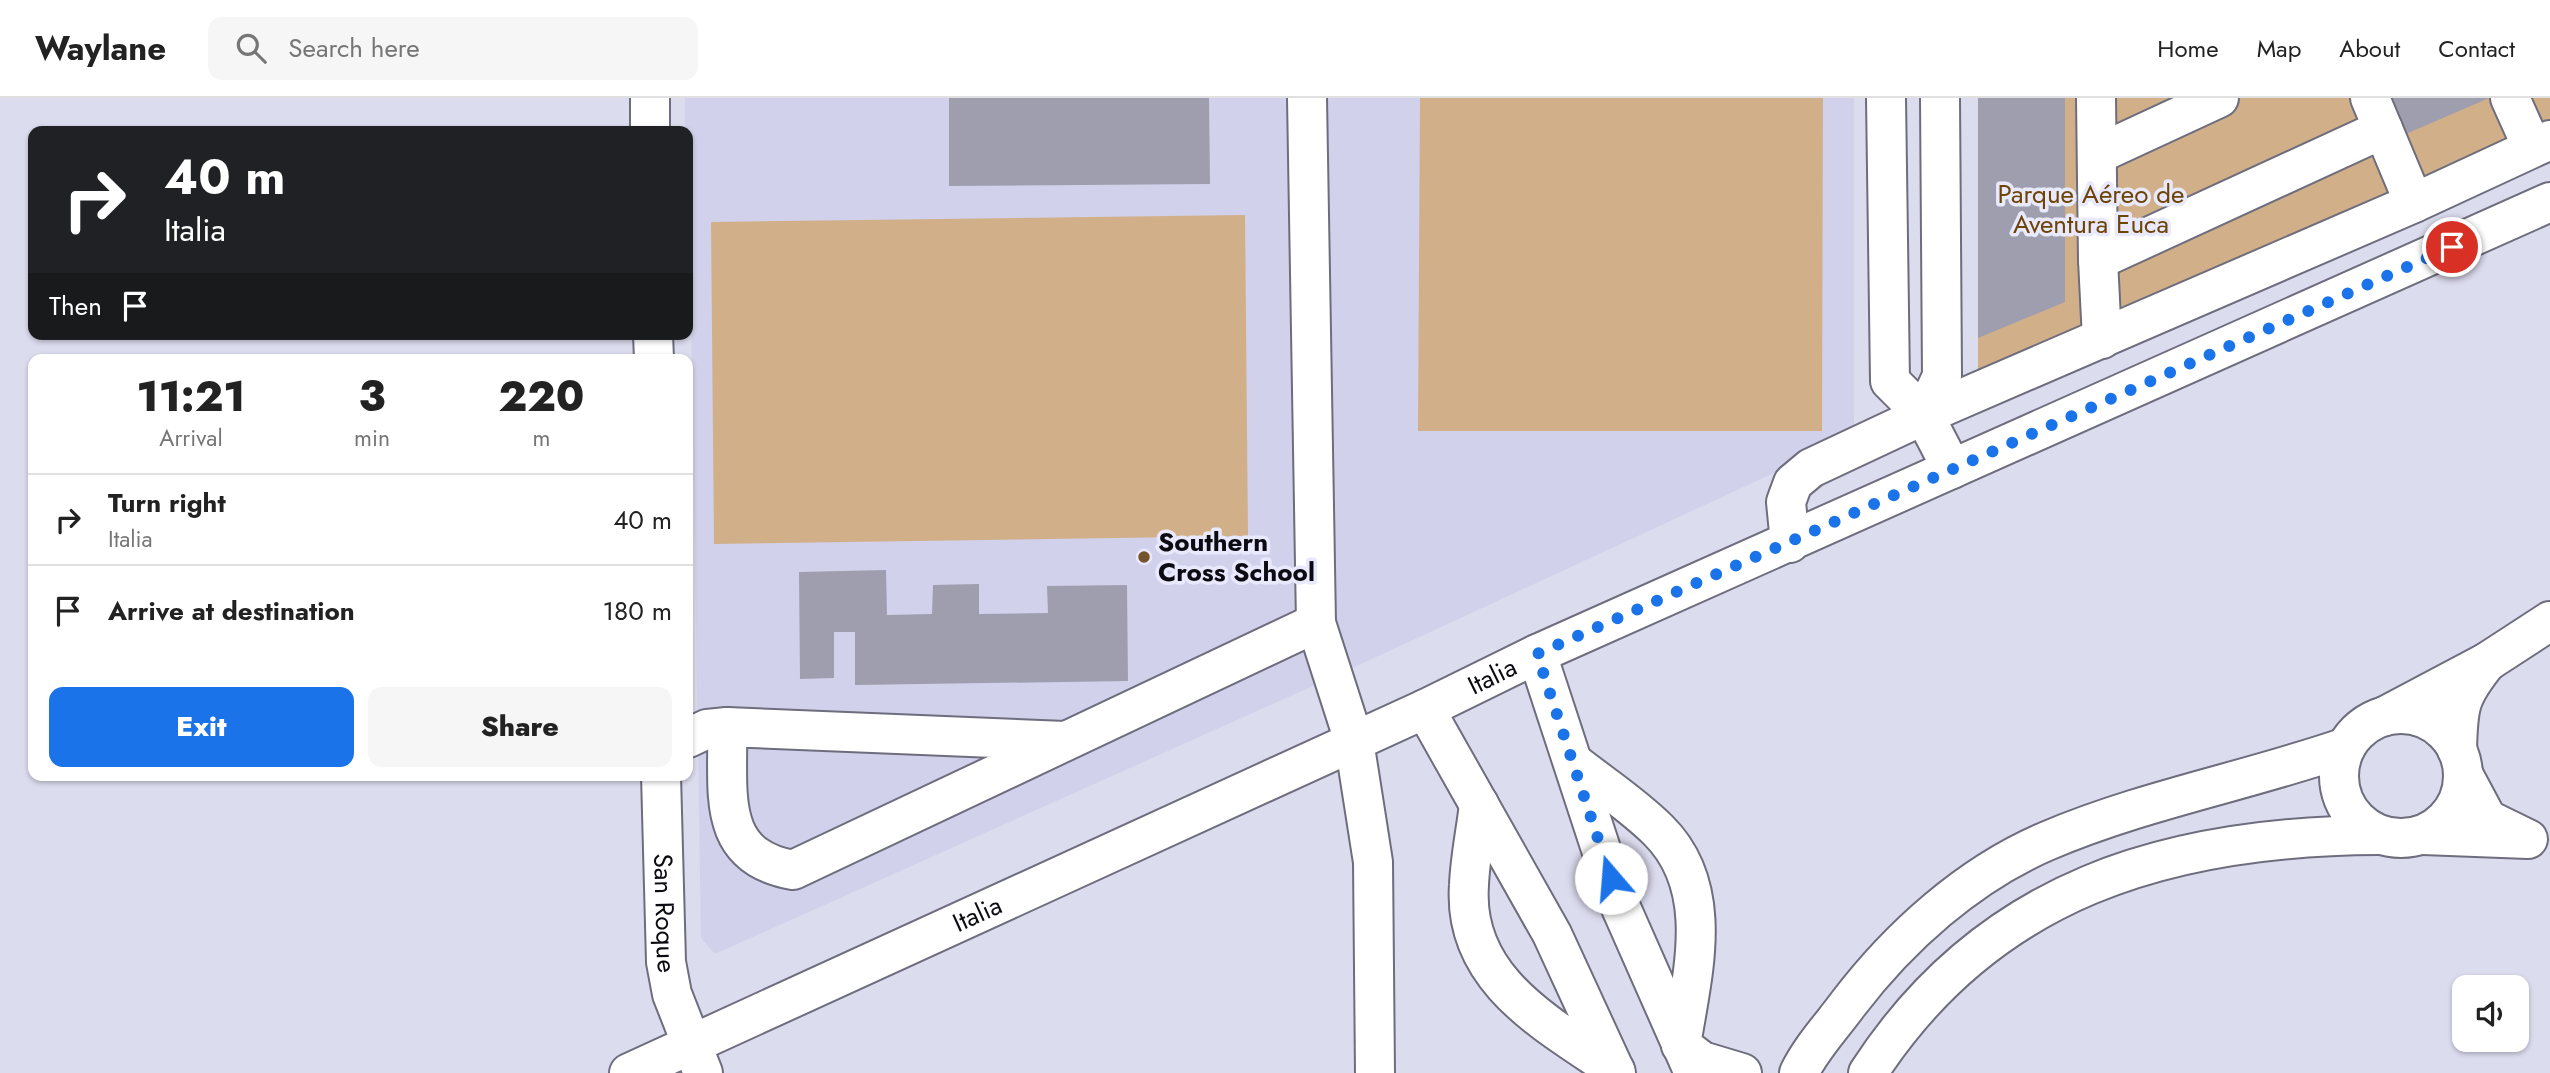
<!DOCTYPE html>
<meta charset="utf-8">
<style>
:root{--surface:#fff;--page:#f6f6f6;--text:#222;--muted:#767676;--line:#e0e0e0;--accent:#1a73e8}
body{margin:0;font-family:Jost,sans-serif;background:var(--page);color:var(--text);height:100vh;display:flex;flex-direction:column;font-size:26px;white-space:nowrap}
*{box-sizing:border-box;margin:0}
p{font-size:23px;color:var(--muted)}
.icon{flex:none;width:38px;height:38px;fill:none;stroke:currentColor;stroke-width:2;stroke-linecap:round;stroke-linejoin:round}
.map{position:relative;flex:1;overflow:hidden}
.panel{position:absolute;left:28px;top:256px;width:665px;height:427px;display:flex;flex-direction:column;background:var(--surface);border-radius:14px;box-shadow:0 2px 5px #0004}
.panel>*{flex:none}
.guide{position:absolute;left:28px;top:28px;width:665px;height:214px;border-radius:14px;box-shadow:0 2px 5px #0004;background:#202124;color:#fff;overflow:hidden}
.controls{position:absolute;left:2452px;top:877px;display:grid;gap:14px}
.controls a{display:grid;place-items:center;width:77px;height:77px;border-radius:14px;background:var(--surface);box-shadow:0 2px 5px #0004;font-size:35px}
.pin{position:absolute;display:grid;place-items:center;width:60px;height:60px;color:#fff;margin:-30px;border:4px solid #fff;border-radius:50%;box-shadow:0 2px 7px #0007}
.me{position:absolute;width:77px;margin:-38px;rotate:342deg;stroke-linejoin:round;filter:drop-shadow(0 0 5px #0008)}
.turn{display:flex;align-items:center;gap:24px;height:147px;padding:0 21px;font-size:32px}
.turn .icon{width:91px;height:91px;stroke-width:2.5}
.turn b{display:block;font-size:49px;line-height:60px}
.then{display:flex;align-items:center;height:66px;padding:0 21px;background:#0003;gap:14px;font-size:26px}
.eta{display:flex;justify-content:space-evenly;align-items:center;height:119px;text-align:center}
.eta b{font-size:42px;font-weight:800;line-height:49px}
.button{display:flex;gap:14px;margin-top:auto;padding:14px 21px}
.button a{flex:1;height:80px;border-radius:14px;background:var(--accent);color:#fff;font-size:28px;font-weight:800;line-height:80px;text-align:center}
.button a+a{background:var(--page);color:var(--text)}
ul{padding:0;list-style:none}
li{display:flex;align-items:center;gap:21px;height:91px;padding:0 21px;border-top:2px solid var(--line)}
li div{flex:1}
li b{display:block;font-size:26px}
li em{font-style:normal}
header{display:flex;align-items:center;gap:42px;box-sizing:border-box;height:98px;padding:0 35px;background:var(--surface);border-bottom:2px solid var(--line)}
header strong{font-size:33px}
nav{display:flex;gap:38px;margin-inline-start:auto;font-size:24px}
.search{width:490px;height:63px;background:var(--page);display:flex;align-items:center;gap:18px;box-sizing:border-box;padding:0 24px;border-radius:14px;color:var(--muted);font-size:26px}
.map>svg:first-child{display:block}
.built{fill:#d1d1eb}
.green{fill:#d1af89}
.building{fill:#9e9eaf}
.lines{fill:none;stroke-linecap:round;stroke-linejoin:round}
.minor-casing{stroke:#6d6d7d;stroke-width:42}
.minor{stroke:#fff;stroke-width:38}
.route{stroke:#1a73e8;stroke-width:12;stroke-dasharray:0 21.6}
.poi-dot{fill:#75542b;stroke:#e9e9fd;stroke-width:2.5}
.labels{text-anchor:middle;dominant-baseline:central;stroke-width:7;stroke-linejoin:round;paint-order:stroke}
.park-label{font-size:26px;fill:#6d4406;stroke:#e9e9fd}
.poi-label{font-size:26px;font-weight:bold;fill:#0b0b11;stroke:#e9e9fd;text-anchor:start}
.street-label{font-size:26px;fill:#0b0b11;stroke:#e9e9fd}
</style>
<header>
<strong>Waylane</strong>
<div class="search"><svg class="icon" aria-label="search" viewBox="0 0 24 24"><circle cx="10" cy="10" r="6"/><path d="M15 15l6 6"/></svg>Search here</div>
<nav><a>Home</a><a>Map</a><a>About</a><a>Contact</a></nav>
</header>
<div class="map">
<svg width="2550" height="975" viewBox="0 0 2550 975">
<rect width="100%" height="100%" fill="#dcdcef"/>
<path class="built" d="M685,0H1854V338L1333,579L715,856L701,840L688,33H685Z"/>
<path class="green" d="M1420,0H1823L1822,333H1418Z
M1978,0H2550V32L1978,282Z
M1245,117L1248,438L714,446L711,124Z"/>
<path class="building" d="M949,0H1209L1210,86L949,88Z
M1978,0H2065V204L1978,240Z
M2383,0H2489L2399,39Z
M886,472L887,517L932,516L933,487L979,486V516L1048,515L1047,488L1127,487L1128,583L855,587V534H834V580L800,581L799,474Z"/>
<g class="lines">
<g class="minor-casing">
<g id="minor">
<path d="M650,0V33"/>
<path d="M1307,0L1316,525L1354,643L1373,764L1375,975"/>
<path d="M1886,0L1890,283L1924,317L1952,371"/>
<path d="M2096,0L2098,162L2102,241"/>
<path d="M2370,0L2414,105"/>
<path d="M2510,0L2532,49"/>
<path d="M2098,56L2219,0"/>
<path d="M2098,162L2383,31"/>
<path d="M653,236L654,261"/>
<path d="M1924,317L1942,278L1940,0"/>
<path d="M1790,445L1786,404L1793,385L1811,370L1924,317L2414,105L2550,42"/>
<path d="M1537,556L1618,803L1694,975"/>
<path d="M2487,564L2550,523"/>
<path d="M1425,611L1552,836L1616,975"/>
<circle cx="2401" cy="678" r="62"/>
<path d="M2385,618L2487,564C2459,599 2458,608 2457,652"/>
<path d="M688,640L707,631L727,629"/>
<path d="M1065,643L727,629C729,693 714,758 793,772L1316,525"/>
<path d="M1574,665C1602,687 1633,707 1658,732C1717,790 1692,877 1681,947L1702,963L1742,975"/>
<path id="s1" d="M661,677L666,864L672,896L703,975"/>
<path d="M1479,706C1476,733 1470,760 1469,787C1462,882 1548,926 1615,972"/>
<path d="M2423,737L2528,741L2487,721L2463,676"/>
<path id="s2" d="M629,975L1425,611L1537,556L2550,104"/>
<path d="M1799,975C1811,950 1832,928 1848,906C1899,839 1969,776 2047,743C2143,702 2248,683 2346,649"/>
<path d="M1868,975C1988,790 2168,738 2379,737"/>
</g>
</g>
<use href="#minor" class="minor"/>
</g>
<g class="lines">
<path class="route" d="M1611,780L1537,556L2452,149"/>
</g>
<circle class="poi-dot" cx="1144" cy="459" r="7"/>
<g class="labels">
<g class="park-label">
<text x="2091" y="96">Parque Aéreo de<tspan x="2091" dy="30">Aventura Euca</tspan></text>
</g>
<g class="poi-label">
<text x="1158" y="444">Southern<tspan x="1158" dy="30">Cross School</tspan></text>
</g>
<g class="street-label">
<text stroke="none"><textPath href="#s2" startOffset="950">Italia</textPath></text>
<text stroke="none"><textPath href="#s1" startOffset="138">San Roque</textPath></text>
<text stroke="none"><textPath href="#s2" startOffset="383">Italia</textPath></text>
</g>
</g>
</svg>
<div class="controls">
<a><svg class="icon" aria-label="sound" viewBox="0 0 24 24"><path d="M4 9h4l5-4v14l-5-4H4zM17 9q2 3 0 6"/></svg></a>
</div>
<div class="pin" style="left:2452px;top:149px;background:#d93025"><svg class="icon" aria-label="arrive" viewBox="0 0 24 24"><path d="M6 21V4h12l-3 4 3 4H6"/></svg></div>
<svg class="me" style="left:1611px;top:780px" viewBox="-20 -20 40 40"><circle r="19" fill="#fff"/><path d="M0-13L10 11 0 6-10 11z" fill="#1a73e8"/></svg>
<div class="guide">
<div class="turn"><svg class="icon" aria-label="right" viewBox="0 0 24 24"><path d="M7 20v-9h11M14 6l5 5-5 5"/></svg><div><b>40 m</b>Italia</div></div>
<div class="then">Then<svg class="icon" aria-label="arrive" viewBox="0 0 24 24"><path d="M6 21V4h12l-3 4 3 4H6"/></svg></div>
</div>
<section class="panel">
<div class="eta">
<div><b>11:21</b><p>Arrival</p></div>
<div><b>3</b><p>min</p></div>
<div><b>220</b><p>m</p></div>
</div>
<ul>
<li><svg class="icon" aria-label="right" viewBox="0 0 24 24"><path d="M7 20v-9h11M14 6l5 5-5 5"/></svg><div><b>Turn right</b><p>Italia</p></div><em>40 m</em></li>
<li><svg class="icon" aria-label="arrive" viewBox="0 0 24 24"><path d="M6 21V4h12l-3 4 3 4H6"/></svg><div><b>Arrive at destination</b></div><em>180 m</em></li>
</ul>
<div class="button"><a>Exit</a><a>Share</a></div>
</section>
</div>
